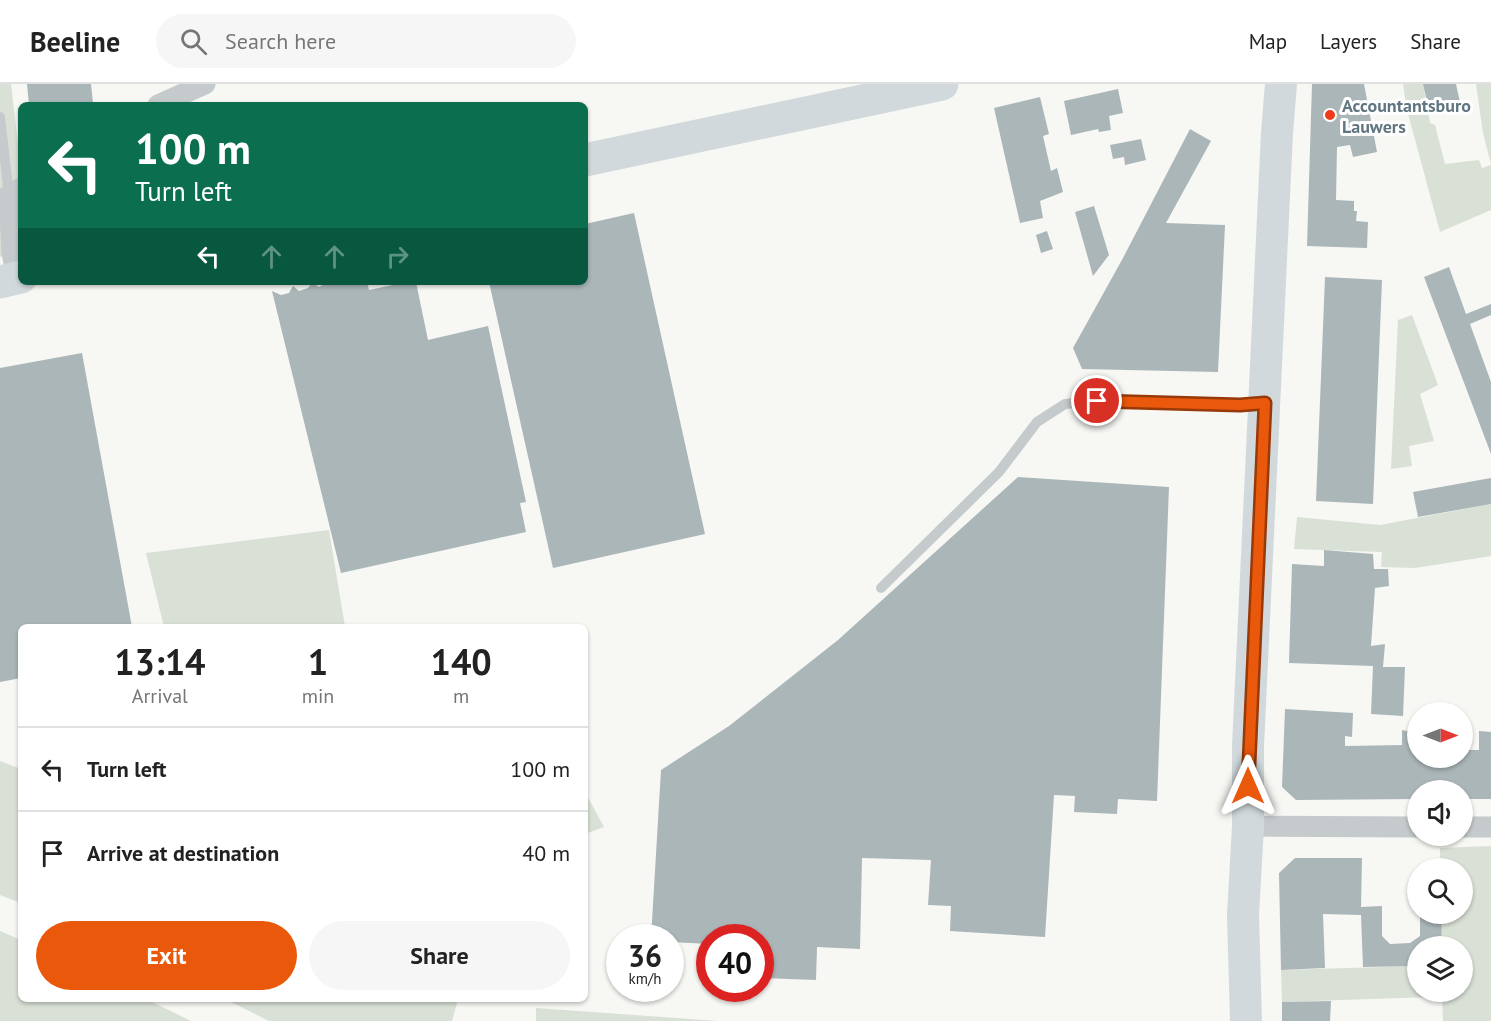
<!DOCTYPE html>
<style>
:root{--surface:#fff;--page:#f6f6f6;--text:#222;--muted:#767676;--line:#e0e0e0;--accent:#ea580c}
body{margin:0;font-family:"PT Sans",sans-serif;background:var(--page);color:var(--text);height:100vh;display:flex;flex-direction:column;font-size:22px;white-space:nowrap}
*{box-sizing:border-box;margin:0}
p{font-size:20px;color:var(--muted)}
.icon{flex:none;width:33px;height:33px;fill:none;stroke:currentColor;stroke-width:2;stroke-linecap:round;stroke-linejoin:round}
.map{position:relative;flex:1;overflow:hidden}
.sheet{position:absolute;left:18px;top:540px;width:570px;height:378px;display:flex;flex-direction:column;background:var(--surface);border-radius:9px;box-shadow:0 2px 4px #0004}
.sheet>*{flex:none}
.banner{position:absolute;left:18px;top:18px;width:570px;height:183px;border-radius:9px;box-shadow:0 2px 4px #0004;background:#0b6e4f;color:#fff;overflow:hidden}
.needle{width:39px;rotate:90deg}
.buttons{position:absolute;left:1407px;top:618px;display:grid;gap:12px}
.buttons a{display:grid;place-items:center;width:66px;height:66px;border-radius:50%;background:var(--surface);box-shadow:0 2px 4px #0004;font-size:30px}
.speed{position:absolute;left:606px;top:840px;display:flex;gap:12px;font-size:30px;font-weight:700;text-align:center}
.speed>*{display:grid;place-content:center;width:78px;height:78px;border-radius:50%;background:var(--surface);box-shadow:0 2px 4px #0004;line-height:1}
.speed small{font-size:15px;font-weight:400}
.speed .limit{border:9px solid #d22;background:#fff;color:#111}
.pin{position:absolute;display:grid;place-items:center;width:51px;height:51px;color:#fff;margin:-26px;border:3px solid #fff;border-radius:50%;box-shadow:0 2px 6px #0007}
.me{position:absolute;width:66px;margin:-33px;rotate:0deg;stroke-linejoin:round;filter:drop-shadow(0 0 4px #0008)}
.turn{display:flex;align-items:center;gap:21px;height:126px;padding:0 18px;font-size:27px}
.turn .icon{width:78px;height:78px;stroke-width:2.5}
.turn b{display:block;font-size:42px;line-height:51px}
.lanes{display:flex;align-items:center;height:57px;padding:0 18px;background:#0003;justify-content:center;gap:30px;direction:ltr}
.lanes .off{opacity:.35}
.eta{display:flex;justify-content:space-evenly;align-items:center;height:102px;text-align:center}
.eta b{font-size:36px;font-weight:700;line-height:42px}
.button{display:flex;gap:12px;margin-top:auto;padding:12px 18px}
.button a{flex:1;height:69px;border-radius:36px;background:var(--accent);color:#fff;font-size:24px;font-weight:700;line-height:69px;text-align:center}
.button a+a{background:var(--page);color:var(--text)}
ul{padding:0;list-style:none}
li{display:flex;align-items:center;gap:18px;height:84px;padding:0 18px;border-top:2px solid var(--line)}
li div{flex:1}
li b{display:block;font-size:22px}
li em{font-style:normal}
header{display:flex;align-items:center;gap:36px;box-sizing:border-box;height:84px;padding:0 30px;background:var(--surface);border-bottom:2px solid var(--line)}
header strong{font-size:28px}
nav{display:flex;gap:33px;margin-inline-start:auto;font-size:21px}
.search{width:420px;height:54px;background:var(--page);display:flex;align-items:center;gap:15px;box-sizing:border-box;padding:0 21px;border-radius:33px;color:var(--muted);font-size:22px}
.map>svg:first-child{display:block}
.green{fill:#d9e0d5}
.building{fill:#abb6b9}
.lines{fill:none;stroke-linecap:round;stroke-linejoin:round}
.lane{stroke:#c5cacc;stroke-width:10}
.street{stroke:#c5cacc;stroke-width:21}
.secondary{stroke:#d2d9dc;stroke-width:32}
.primary{stroke:#d2d9dc;stroke-width:33}
.route-casing{stroke:#983908;stroke-width:15}
.route{stroke:#ea580c;stroke-width:10}
.poi-dot{fill:#f03b1b;stroke:#fff;stroke-width:2}
.labels{text-anchor:middle;dominant-baseline:central;stroke-width:6;stroke-linejoin:round;paint-order:stroke}
.poi-label{font-size:18px;font-weight:bold;fill:#607681;stroke:#fff;text-anchor:start}
</style>
<header>
<strong>Beeline</strong>
<div class="search"><svg class="icon" aria-label="search" viewBox="0 0 24 24"><circle cx="10" cy="10" r="6"/><path d="M15 15l6 6"/></svg>Search here</div>
<nav><a>Map</a><a>Layers</a><a>Share</a></nav>
</header>
<div class="map">
<svg width="1491" height="937" viewBox="0 0 1491 937">
<rect width="100%" height="100%" fill="#f7f7f4"/>
<path class="green" d="M0,0H11L21,86V167L0,173Z
M1403,0H1423L1430,39L1435,41L1445,80L1479,76L1482,84L1491,81V126L1440,148L1407,26Z
M1476,0H1491V80L1483,49Z
M1412,231L1438,301L1420,310L1434,357L1409,362L1412,382L1391,385L1398,236Z
M1491,420V472L1415,484L1381,483L1382,468L1294,465L1297,433L1380,441Z
M329,446L345,543H164L146,469Z
M0,677L21,685V819L0,811Z
M585,708L604,743L585,750Z
M1491,762V937H1443L1442,908H1462V862H1441L1440,830H1462V784H1440V764Z
M0,847L21,856V915H146L191,937H0Z
M1417,882L1418,908H1430L1431,913L1282,918L1281,886Z
M225,915H458L452,937H269Z
M536,924L718,937H536Z"/>
<path class="building" d="M27,0H91L93,19L89,21H29Z
M1312,0H1364L1377,68L1353,73L1350,61L1337,63L1336,116L1354,117V127H1357L1356,137L1368,138L1367,164L1307,162Z
M1423,0H1456L1461,23L1430,31Z
M1118,5L1123,29L1109,32L1111,46L1099,48L1098,45L1071,51L1064,17Z
M1040,13L1049,50L1043,52L1051,87L1057,84L1063,108L1040,117L1043,134L1020,139L994,24Z
M1190,45L1211,57L1166,139L1225,141L1218,288L1082,285L1073,264L1123,174Z
M1141,55L1146,76L1125,81L1124,73L1113,75L1110,61Z
M1094,122L1109,171L1093,192L1075,128Z
M634,129L705,450L553,484L489,198H585V140Z
M1047,147L1053,165L1041,169L1036,151Z
M1449,183L1466,230L1491,220V231L1470,240L1491,298V370L1424,193Z
M1325,193L1382,196L1373,420L1316,417Z
M329,198H367L369,206L407,198H416L428,256L488,242L526,418L520,419L526,448L341,489L272,207L281,211L289,209L293,202L299,207L308,204L312,199L319,203Z
M82,269L132,543H21V594L0,598V284Z
M1018,393L1169,403L1157,717L1118,715L1117,730L1074,728L1075,712L1054,711L1045,853L950,847L951,822L928,821L931,776L862,774L860,865L817,863L816,896L760,894V854H710V860L670,858V854H651L661,686L729,642L838,556Z
M1491,394V420L1418,433L1413,408Z
M1324,466L1373,470L1374,485H1388L1389,502L1375,504L1371,562L1385,560L1383,583H1405L1403,632L1371,630L1373,582L1289,579L1292,480L1324,482Z
M1285,625L1353,629L1352,653L1345,652V662L1402,661V646L1412,648L1418,651V674H1462V666H1479V647L1491,648V715H1462V706H1418V715L1296,716L1282,703Z
M1295,774H1362L1361,823L1382,822V852L1390,860L1410,859L1420,852V830H1442L1441,862H1418V882L1363,883L1361,831L1323,830L1325,884L1281,886L1279,789Z
M1331,917L1330,937H1282V918Z"/>
<g class="lines">
<path class="lane" d="M0,33L9,111
M881,504L999,388L1037,338L1065,320L1097,317L1240,321L1261,319"/>
<path class="street" d="M158,21L205,0
M17,194L12,169L9,111L21,104
M1248,742L1418,743
M1462,743H1491"/>
<path class="secondary" d="M1246,937L1243,831L1248,742V662L1277,49L1281,0"/>
<path class="primary" d="M585,76L942,0
M0,198L21,193"/>
</g>
<g class="lines">
<g class="route-casing">
<path id="route" d="M1097,317L1240,321L1265,319L1248,702"/>
</g>
<use href="#route" class="route"/>
</g>
<circle class="poi-dot" cx="1330" cy="31" r="6"/>
<g class="labels">
<g class="poi-label">
<text x="1342" y="21">Accountantsburo<tspan x="1342" dy="21">Lauwers</tspan></text>
</g>
</g>
</svg>
<div class="buttons">
<a><svg class="needle" viewBox="-14 -14 28 28"><path d="M0-13l5 13h-10z" fill="#e53935"/><path d="M0 13l5-13h-10z" fill="#767676"/></svg></a>
<a><svg class="icon" aria-label="sound" viewBox="0 0 24 24"><path d="M4 9h4l5-4v14l-5-4H4zM17 9q2 3 0 6"/></svg></a>
<a><svg class="icon" aria-label="search" viewBox="0 0 24 24"><circle cx="10" cy="10" r="6"/><path d="M15 15l6 6"/></svg></a>
<a><svg class="icon" aria-label="layers" viewBox="0 0 24 24"><path d="M12 4l9 5-9 5-9-5zM3 14l9 5 9-5"/></svg></a>
</div>
<div class="speed"><div>36<small>km/h</small></div><div class="limit">40</div></div>
<div class="pin" style="left:1097px;top:317px;background:#d93025"><svg class="icon" aria-label="arrive" viewBox="0 0 24 24"><path d="M6 21V4h12l-3 4 3 4H6"/></svg></div>
<svg class="me" style="left:1248px;top:702px" viewBox="-20 -20 40 40"><path d="M0-17L14 15 0 8-14 15z" fill="#ea580c" stroke="#fff" stroke-width="4"/></svg>
<div class="banner">
<div class="turn"><svg class="icon" aria-label="left" viewBox="0 0 24 24"><path d="M17 20v-9H6M10 6l-5 5 5 5"/></svg><div><b>100 m</b>Turn left</div></div>
<div class="lanes"><svg class="icon" aria-label="left" viewBox="0 0 24 24"><path d="M17 20v-9H6M10 6l-5 5 5 5"/></svg><svg class="icon off" aria-label="ahead" viewBox="0 0 24 24"><path d="M12 20V5M6 11l6-6 6 6"/></svg><svg class="icon off" aria-label="ahead" viewBox="0 0 24 24"><path d="M12 20V5M6 11l6-6 6 6"/></svg><svg class="icon off" aria-label="right" viewBox="0 0 24 24"><path d="M7 20v-9h11M14 6l5 5-5 5"/></svg></div>
</div>
<section class="sheet">
<div class="eta">
<div><b>13:14</b><p>Arrival</p></div>
<div><b>1</b><p>min</p></div>
<div><b>140</b><p>m</p></div>
</div>
<ul>
<li><svg class="icon" aria-label="left" viewBox="0 0 24 24"><path d="M17 20v-9H6M10 6l-5 5 5 5"/></svg><div><b>Turn left</b></div><em>100 m</em></li>
<li><svg class="icon" aria-label="arrive" viewBox="0 0 24 24"><path d="M6 21V4h12l-3 4 3 4H6"/></svg><div><b>Arrive at destination</b></div><em>40 m</em></li>
</ul>
<div class="button"><a>Exit</a><a>Share</a></div>
</section>
</div>
